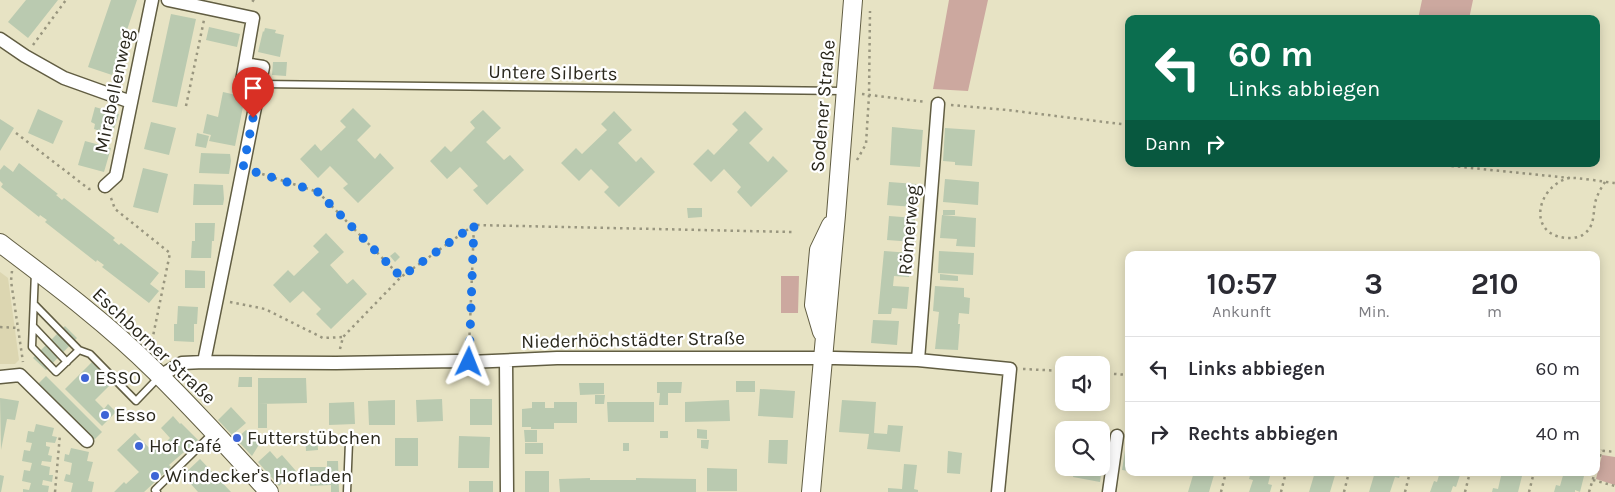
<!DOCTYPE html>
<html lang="de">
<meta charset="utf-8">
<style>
:root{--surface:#fff;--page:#f2f2f3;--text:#2b2b33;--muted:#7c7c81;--line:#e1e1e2}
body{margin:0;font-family:Karla,sans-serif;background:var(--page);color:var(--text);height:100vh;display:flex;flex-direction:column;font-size:19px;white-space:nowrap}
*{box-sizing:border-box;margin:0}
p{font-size:16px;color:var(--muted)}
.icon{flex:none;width:28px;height:28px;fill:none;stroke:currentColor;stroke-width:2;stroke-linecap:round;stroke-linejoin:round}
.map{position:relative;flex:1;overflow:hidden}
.sheet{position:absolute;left:1125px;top:251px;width:475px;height:225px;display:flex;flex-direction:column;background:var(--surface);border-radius:10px;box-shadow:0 2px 12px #0003}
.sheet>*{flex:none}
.banner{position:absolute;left:1125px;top:15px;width:475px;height:152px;border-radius:10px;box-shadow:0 2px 12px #0003;background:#0b6e4f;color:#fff;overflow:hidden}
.buttons{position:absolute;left:1055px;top:356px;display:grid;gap:10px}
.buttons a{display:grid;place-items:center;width:55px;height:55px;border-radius:10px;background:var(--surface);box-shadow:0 2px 12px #0003;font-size:25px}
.pin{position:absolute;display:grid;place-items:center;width:42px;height:42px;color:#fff;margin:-51px -21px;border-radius:50% 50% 50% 0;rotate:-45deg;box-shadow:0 0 5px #0007}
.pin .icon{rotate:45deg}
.me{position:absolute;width:55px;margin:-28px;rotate:2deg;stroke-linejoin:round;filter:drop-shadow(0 0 4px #0008)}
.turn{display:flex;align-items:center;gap:18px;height:105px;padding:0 20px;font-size:22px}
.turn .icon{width:65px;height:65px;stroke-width:2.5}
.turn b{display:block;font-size:35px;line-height:42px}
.then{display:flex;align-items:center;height:48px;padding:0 20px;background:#0003;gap:10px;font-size:19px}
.eta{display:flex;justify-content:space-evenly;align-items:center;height:85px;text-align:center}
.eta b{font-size:30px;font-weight:700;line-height:35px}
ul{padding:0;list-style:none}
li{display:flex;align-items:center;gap:15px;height:65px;padding:0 20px;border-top:1px solid var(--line)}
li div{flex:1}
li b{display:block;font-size:19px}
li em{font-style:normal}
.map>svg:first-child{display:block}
.built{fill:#dcd6b1}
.green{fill:#cca89f}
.building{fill:#bacab0}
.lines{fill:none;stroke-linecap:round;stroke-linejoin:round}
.service-casing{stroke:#615d42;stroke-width:9}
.minor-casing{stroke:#615d42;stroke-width:15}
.secondary-casing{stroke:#615d42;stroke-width:20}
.path{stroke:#99967f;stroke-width:2.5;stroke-dasharray:2.5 4;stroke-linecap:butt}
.service{stroke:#fff;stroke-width:6}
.minor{stroke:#fff;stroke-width:12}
.secondary{stroke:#fff;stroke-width:18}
.route{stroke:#1a73e8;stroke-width:9;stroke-dasharray:0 16.2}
.poi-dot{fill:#3d64d6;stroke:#fff;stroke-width:2}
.labels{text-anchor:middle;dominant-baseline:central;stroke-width:4.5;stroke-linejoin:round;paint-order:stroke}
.street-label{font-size:19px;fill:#29271c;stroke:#fff}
.poi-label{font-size:19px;fill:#29271c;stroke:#fff;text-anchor:start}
</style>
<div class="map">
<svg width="1615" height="492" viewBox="0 0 1615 492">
<rect width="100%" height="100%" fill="#e7e3c4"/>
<path class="built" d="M0,272L8,278L19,360L15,364H0Z"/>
<path class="green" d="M949,0H988L968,91L933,89Z
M1422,0H1473L1469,19H1418Z
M781,276H799L798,313H781Z
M1602,455L1615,457V485L1596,479Z"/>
<path class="building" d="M26,0H58L28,38L8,22Z
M111,0H137L112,75L88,67Z
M171,14L196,19L177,107L152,102Z
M209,27L240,34L237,47L206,40Z
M265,28L276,30L275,33L284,35L280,57L258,52L263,31L264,32Z
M273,62H287L286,76L272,75Z
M223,92L245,97L235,146L209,141L211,135L203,133L207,114L218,117Z
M95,107L119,114L112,135L94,129L95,124L91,122Z
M353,108L371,126L357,140L375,159L380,153L394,168L358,203L343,188L348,184L330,166L318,178L300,159L315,144L321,151L346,127L340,121Z
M38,109L63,121L53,144L28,133Z
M483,110L501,128L486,142L504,160L510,155L524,170L487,205L473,190L478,186L460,167L447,179L430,161L445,146L451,152L475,128L470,122Z
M614,111L632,130L618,143L636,162L641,157L655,172L619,207L604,192L609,187L591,169L579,181L561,163L576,148L582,154L607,130L601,124Z
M745,111L763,129L749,143L768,162L773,156L788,171L751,207L737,192L741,187L724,169L711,182L693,164L708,149L714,155L738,130L732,124Z
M0,119L14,128L0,151Z
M151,122L176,128L169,155L144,149Z
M892,127L923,130L920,167L890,165Z
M945,128L975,130L972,166L955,165V162L943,161Z
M197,133L209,136L206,148L195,146Z
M85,141L111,148L104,172L78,165Z
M201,153L230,154L231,161L229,174L199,173Z
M19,163L58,194L56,195L62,200L64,198L115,238L113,240L119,245L121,243L159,273L150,284L159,291L149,303L102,267L104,265L97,260L96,262L45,222L47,220L40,215L39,217L1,187L3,184L0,181V170L4,165L13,172Z
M143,168L168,174L158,213L133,207Z
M945,179L979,182L978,205L943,202Z
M889,182L916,184L915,207L887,205Z
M194,184L223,185L224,199L223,205H193Z
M687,208H702V217L688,218Z
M943,210H955V215H943Z
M942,215L976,218L975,247L956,246L957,239L940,238Z
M889,216L915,218L914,242L887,240Z
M195,223H215L214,241H212L211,258H191L192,241H195Z
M326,233L344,252L330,265L347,284L353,279L367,294L331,329L316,314L321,309L303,291L290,303L273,285L288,270L294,276L319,252L313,246Z
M884,251L911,253L909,277L894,276L893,286L909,287L907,309L892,308L891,314H878Z
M939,251L974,253L973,275L938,273Z
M395,252L400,257L395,262L390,256Z
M185,270L205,271V288H185Z
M940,274L958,276V281L940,280Z
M935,286L964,288V297L970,298L969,314L959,313L958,324H960L958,350L935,349L939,312L933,311Z
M178,306L198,307L197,324H194V342L174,341V324H177Z
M873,320L899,321L897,345L871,343Z
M65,326L77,338L46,370L33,358Z
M92,362L113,382L95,400L104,409L108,404L116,412L102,426L65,389Z
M46,376L102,432L94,440L38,384Z
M239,377H252V387H238Z
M258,378H306L307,403L258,404Z
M736,381H755V392H736Z
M657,382H682L681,393H668V405H659L660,393H657Z
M579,383H604V394L580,395Z
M760,389L795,391L793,418L758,416Z
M595,395H605L604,404H595Z
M0,398L19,401L15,420L7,419L1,450Z
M442,399L443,421L417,422L416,400Z
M470,399H492V425H470Z
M395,400V425H369L368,401Z
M729,400L730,421L685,422V402Z
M842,400L876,402L874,433L887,434L888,425L903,426L900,452L867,449L869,434L839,432Z
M354,402L355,424L329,425V403Z
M532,402H545V408H554V402H577V423H554V429H531V427H522V409L532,408Z
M607,402H654V422H608Z
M258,404H267V428H258Z
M231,407L246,423L232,435L218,420Z
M173,416L180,424L181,423L198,440L169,465L171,467L144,492H114L124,482L126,484L139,472L117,450L135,433L152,451L159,445L161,447L170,438L161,428Z
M36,424L54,428L52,436L57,437L55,443L46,442V446L50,447L48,455L52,456L51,462L42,461L41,465L50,467L49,475H53L52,482L43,480L42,485L49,486L48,492H23V489L29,490L31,483L22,481L24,470L30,471L32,463L22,461L24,450L30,451L32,443L26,442L28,431L34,432Z
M697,429L707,430V439L697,438Z
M246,430L250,435L263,438L252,456L236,439Z
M524,430H537V442H525Z
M660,431H668V438H660Z
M317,433L318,450L306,451L305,434Z
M459,436L490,437L489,468H458Z
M395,438H418V466H395Z
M701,440H709L708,449L701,448Z
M769,440H788L787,464L768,463Z
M525,443H543V454H525Z
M623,443H629V451H623Z
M1126,444L1129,445V471L1122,470Z
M71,448L89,452L87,461L93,462L88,481L94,482L92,492H71L73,483L64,481L66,474L70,475L72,463L64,461L65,454L69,455Z
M270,451L277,459L282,455L296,471L279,486L258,462Z
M948,451L962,453L960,474L947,473Z
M200,459L231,492H198L183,475Z
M327,461H338L339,492H331V485L310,486V467H327Z
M904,464L917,465L914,489L918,490V492H888V488L902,489Z
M707,468L737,469V491H707Z
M1075,468H1102L1100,482L1073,477Z
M525,471H549V492H525Z
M1143,472H1160V476Z
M1194,472H1210V474L1214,475L1209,492H1188Z
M1251,472H1271L1268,484L1272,485L1270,492H1249L1253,480L1249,479Z
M1315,472H1336L1330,492H1309Z
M1375,472H1401L1399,478L1395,477L1390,492H1369Z
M1440,472H1461L1456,487L1453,486L1451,492H1430L1434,481L1437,482Z
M1502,472H1523L1518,492H1492L1493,488L1498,489Z
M1564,472H1585L1580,492L1575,490V492H1554L1556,485L1560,486Z
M0,475L4,476L1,492H0Z
M590,478V480H636V478L696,479V492H560L559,479Z
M469,481H493V492H469Z"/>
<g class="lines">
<g class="service-casing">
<path id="service" d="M260,84L844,91
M35,272L32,347L56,372L79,350L90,354L136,401L159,377
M34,304L79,350
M33,326L67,362
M157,492L155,490L213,433
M347,492L349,442"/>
</g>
<g class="minor-casing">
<path id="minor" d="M168,0L253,18L245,64
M0,39L25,56L64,78L131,102
M105,186L116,176L152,0
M918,360L938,104
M506,361L507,492
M204,362C224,264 244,165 263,67L245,64L242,81L260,84
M160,376L182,363L204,362L336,363L457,361L469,362L557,358H835L918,360L1010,369L998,492
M0,377L20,375L87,441
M1109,492L1117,436"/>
</g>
<g class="secondary-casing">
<path id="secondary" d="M0,243C53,283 108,324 155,371C194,410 232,451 269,492
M822,332L814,305L819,250L831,225
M811,492L836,215L853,0"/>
</g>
<path class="path" d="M252,0L255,2
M33,45L66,0
M862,94L926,102
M951,105L1007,110L1129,125
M186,106L204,20
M16,133L89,189L94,188
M857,160L866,144L869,95L870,11
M1432,164L1570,178
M256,172L318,192L401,277
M1605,182C1601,188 1597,195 1595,203C1593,214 1595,226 1584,234C1579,238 1572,238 1566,238C1526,234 1537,186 1569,178C1577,177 1604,182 1615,183
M111,198L115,209L170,253L151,346
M12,271L11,281L23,362
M230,302L265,309L323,338L343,337
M0,327L18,328
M469,348L474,225
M340,349L343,337L401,277L474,225L792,232
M1023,369L1064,371
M1101,373L1129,375
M1596,450L1615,452
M1596,469L1602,450
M1593,480L1615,486
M55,492L60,434
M1221,492L1226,472
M1281,492L1286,472
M1344,492L1349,472
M1405,492L1410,472
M1465,492L1470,472
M1529,492L1534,472
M1589,492L1595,472"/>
<use href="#service" class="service"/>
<use href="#minor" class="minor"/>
<use href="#secondary" class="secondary"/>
</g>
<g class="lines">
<path class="route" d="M253,118L243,168L318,192L401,277L474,225L469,362"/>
</g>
<g class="poi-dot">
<circle cx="85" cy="378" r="5"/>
<circle cx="105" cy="415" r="5"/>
<circle cx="237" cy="438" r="5"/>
<circle cx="139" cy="446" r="5"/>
<circle cx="155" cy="476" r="5"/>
</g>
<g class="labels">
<g class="street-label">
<text transform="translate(553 73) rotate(1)">Untere Silberts</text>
<text transform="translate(114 91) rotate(-78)">Mirabellenweg</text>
<text transform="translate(823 106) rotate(-85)">Sodener Straße</text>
<text transform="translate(909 230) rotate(-85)">Römerweg</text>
<text transform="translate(633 340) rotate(-1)">Niederhöchstädter Straße</text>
<text transform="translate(154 346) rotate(43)">Eschborner Straße</text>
</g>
<g class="poi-label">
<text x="95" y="378">ESSO</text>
<text x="115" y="415">Esso</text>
<text x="247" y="438">Futterstübchen</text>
<text x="149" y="446">Hof Café</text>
<text x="165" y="476">Windecker's Hofladen</text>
</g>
</g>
</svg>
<div class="buttons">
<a><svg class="icon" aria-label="sound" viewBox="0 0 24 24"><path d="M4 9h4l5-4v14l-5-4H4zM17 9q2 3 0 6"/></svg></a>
<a><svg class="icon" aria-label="search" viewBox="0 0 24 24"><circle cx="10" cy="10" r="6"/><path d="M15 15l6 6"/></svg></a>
</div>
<div class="pin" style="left:253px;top:118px;background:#d93025"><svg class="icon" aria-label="arrive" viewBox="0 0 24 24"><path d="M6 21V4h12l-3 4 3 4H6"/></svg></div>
<svg class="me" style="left:469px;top:362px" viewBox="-20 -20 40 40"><path d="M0-17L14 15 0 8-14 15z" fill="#1a73e8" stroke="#fff" stroke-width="4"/></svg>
<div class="banner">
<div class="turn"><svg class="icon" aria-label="left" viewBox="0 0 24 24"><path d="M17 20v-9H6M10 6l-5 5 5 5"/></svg><div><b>60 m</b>Links abbiegen</div></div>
<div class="then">Dann<svg class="icon" aria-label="right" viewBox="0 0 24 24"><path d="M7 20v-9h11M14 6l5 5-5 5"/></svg></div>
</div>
<section class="sheet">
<div class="eta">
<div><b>10:57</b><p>Ankunft</p></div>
<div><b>3</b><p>Min.</p></div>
<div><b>210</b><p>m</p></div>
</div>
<ul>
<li><svg class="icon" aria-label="left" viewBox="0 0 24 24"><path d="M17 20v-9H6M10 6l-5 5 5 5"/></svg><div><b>Links abbiegen</b></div><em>60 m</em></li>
<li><svg class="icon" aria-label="right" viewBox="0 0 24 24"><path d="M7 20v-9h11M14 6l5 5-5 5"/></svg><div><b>Rechts abbiegen</b></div><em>40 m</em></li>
</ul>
</section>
</div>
